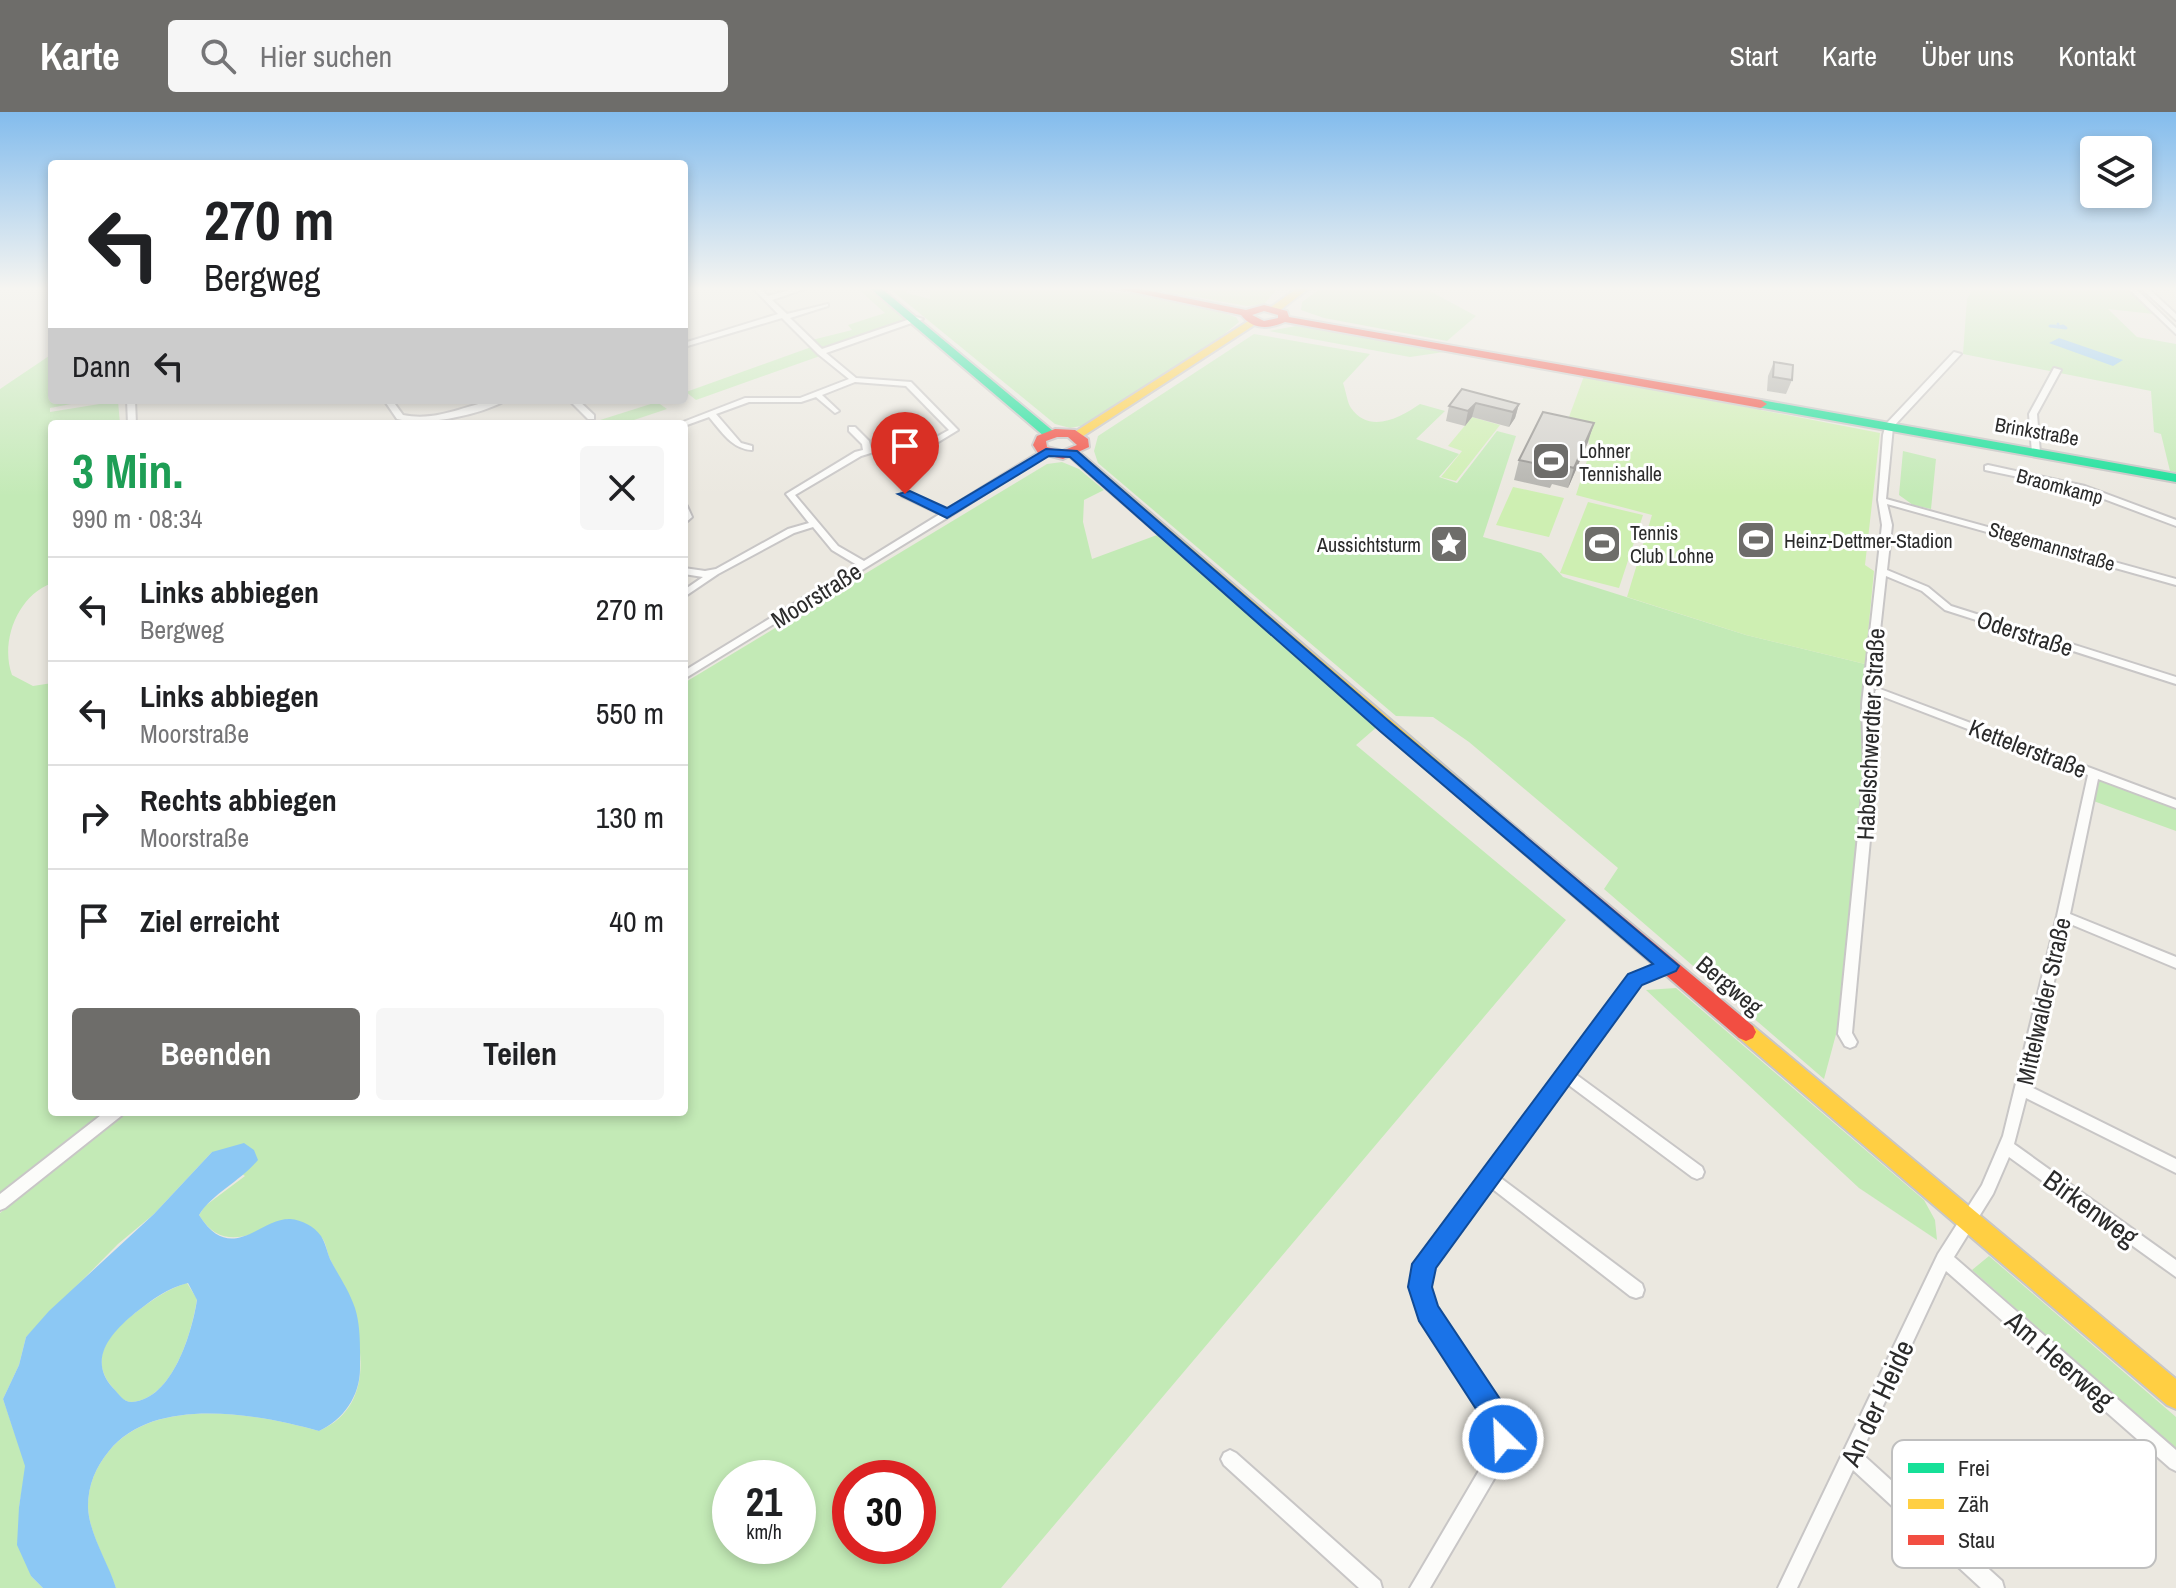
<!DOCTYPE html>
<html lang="de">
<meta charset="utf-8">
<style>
:root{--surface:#fff;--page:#f6f6f6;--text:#202124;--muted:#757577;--line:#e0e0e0;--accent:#6e6d6a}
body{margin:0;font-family:"Archivo Narrow",sans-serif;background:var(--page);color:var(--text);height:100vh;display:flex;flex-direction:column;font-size:30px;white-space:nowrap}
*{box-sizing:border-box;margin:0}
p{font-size:26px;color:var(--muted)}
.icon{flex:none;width:44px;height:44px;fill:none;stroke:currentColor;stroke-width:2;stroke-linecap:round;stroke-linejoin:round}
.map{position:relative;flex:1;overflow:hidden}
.panel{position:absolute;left:48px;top:308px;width:640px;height:696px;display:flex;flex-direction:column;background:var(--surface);border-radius:8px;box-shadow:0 4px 12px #0003}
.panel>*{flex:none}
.guide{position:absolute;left:48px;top:48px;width:640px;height:244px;border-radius:8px;box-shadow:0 4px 12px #0003;background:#fff;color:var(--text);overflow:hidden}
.tools{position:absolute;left:2080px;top:24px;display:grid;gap:16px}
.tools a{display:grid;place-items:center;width:72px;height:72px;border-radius:8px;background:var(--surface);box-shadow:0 4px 12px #0003;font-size:40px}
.speed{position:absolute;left:712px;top:1348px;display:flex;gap:16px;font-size:40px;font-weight:700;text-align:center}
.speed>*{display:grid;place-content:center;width:104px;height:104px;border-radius:50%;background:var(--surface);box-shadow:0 4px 12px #0003;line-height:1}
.speed small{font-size:20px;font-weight:400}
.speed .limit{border:12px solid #d22;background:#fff;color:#111}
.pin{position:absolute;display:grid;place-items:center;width:68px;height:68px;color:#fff;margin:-82px -34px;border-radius:50% 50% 50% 0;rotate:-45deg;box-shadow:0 0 8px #0007}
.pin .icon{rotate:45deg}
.me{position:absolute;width:88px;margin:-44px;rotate:336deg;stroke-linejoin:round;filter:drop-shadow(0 0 6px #0008)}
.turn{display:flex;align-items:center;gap:28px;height:168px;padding:0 24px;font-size:36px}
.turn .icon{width:104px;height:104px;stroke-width:2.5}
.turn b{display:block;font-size:56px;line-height:68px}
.then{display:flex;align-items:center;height:76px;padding:0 24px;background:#0003;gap:16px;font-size:30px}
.round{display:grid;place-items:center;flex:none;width:84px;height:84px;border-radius:8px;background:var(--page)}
.head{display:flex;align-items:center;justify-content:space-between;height:136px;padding:0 24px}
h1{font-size:48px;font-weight:800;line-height:60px;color:#1e9e55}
.cta{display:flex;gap:16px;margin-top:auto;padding:16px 24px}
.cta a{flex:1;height:92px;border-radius:8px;background:var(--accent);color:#fff;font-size:32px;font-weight:800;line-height:92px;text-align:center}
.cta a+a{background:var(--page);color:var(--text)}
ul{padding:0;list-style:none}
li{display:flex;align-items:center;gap:24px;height:104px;padding:0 24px;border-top:2px solid var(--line)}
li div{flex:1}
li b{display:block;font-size:30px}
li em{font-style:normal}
header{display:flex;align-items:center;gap:48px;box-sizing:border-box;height:112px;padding:0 40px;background:var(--accent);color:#fff}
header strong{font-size:38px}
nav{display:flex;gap:44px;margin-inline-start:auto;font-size:28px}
.search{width:560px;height:72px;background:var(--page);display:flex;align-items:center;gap:20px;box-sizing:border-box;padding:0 28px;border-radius:8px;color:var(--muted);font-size:30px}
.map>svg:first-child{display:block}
.green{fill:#c3eab6;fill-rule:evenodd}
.pitch{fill:#ceefb2}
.water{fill:#8cc8f4;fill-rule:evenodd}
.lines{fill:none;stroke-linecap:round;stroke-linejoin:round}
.stream{stroke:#8cc8f4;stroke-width:3}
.street-casing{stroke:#c8c6c6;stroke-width:4}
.fast-casing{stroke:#c8c6c6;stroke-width:4}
.slow-casing{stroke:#c8c6c6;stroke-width:4}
.jam-casing{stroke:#c8c6c6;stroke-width:4}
.street{fill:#fcfcfa;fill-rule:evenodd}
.fast{fill:#16e098;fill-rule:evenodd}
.slow{fill:#ffcf43;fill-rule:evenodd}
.jam{fill:#f24e42;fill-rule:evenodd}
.wall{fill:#b5b4af}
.shaded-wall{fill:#94928f}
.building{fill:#d3d1cc;stroke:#94928f;stroke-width:2}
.route{fill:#1a73e8;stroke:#114b97;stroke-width:2}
.labels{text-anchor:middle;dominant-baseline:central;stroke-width:6;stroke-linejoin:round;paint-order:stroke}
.far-street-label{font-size:20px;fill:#2b2b2b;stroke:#fff}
.far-poi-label{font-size:20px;fill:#2b2b2b;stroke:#fff;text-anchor:start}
.street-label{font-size:24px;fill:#2b2b2b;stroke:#fff}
.near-street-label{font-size:28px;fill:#2b2b2b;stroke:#fff}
.key{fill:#fff;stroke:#bfbfbf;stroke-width:2}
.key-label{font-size:22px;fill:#2b2b2b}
</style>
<header>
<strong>Karte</strong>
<div class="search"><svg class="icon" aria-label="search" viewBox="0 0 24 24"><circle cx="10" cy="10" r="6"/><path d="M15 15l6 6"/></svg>Hier suchen</div>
<nav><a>Start</a><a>Karte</a><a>Über uns</a><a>Kontakt</a></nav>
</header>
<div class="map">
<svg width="2176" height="1476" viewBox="0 0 2176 1476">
<rect width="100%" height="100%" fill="#ebe8e0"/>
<path class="green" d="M858,177H869L909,209L818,239L820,244L696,288L686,280L817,233L812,228L852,218L848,213L885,201Z
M890,177H906L907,181L930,187V177C1033,177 1137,170 1236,205L1239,210C1191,251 1135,281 1081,314L1070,316L1055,312Z
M1320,177H1426L1476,204L1447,229L1324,206L1301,198L1302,190Z
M1973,177H2127L2154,202L2108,197L2137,225L2176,232V360L2170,359L2161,322L2154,320L2151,279L1963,242L1967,187Z
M1296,214L1442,237L1444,240L1410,245L1269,219Z
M1254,222L1370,242L1343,271C1346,279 1347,290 1351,296C1370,323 1401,305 1420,292L1445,299L1416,327L1459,342L1439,365L1457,371L1497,319L1516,324L1483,425L1541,441L1563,465L1746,523L1865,552L1861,600L1866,666L1842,900L1824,967L1604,777L1618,756L1469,630L1433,605L1396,604L1098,351L1094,339L1098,324Z
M52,242V288H92L50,296V300L118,289L120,312H52V471C17,484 0,530 12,563L33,574L52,571V1000H107L0,1083V277Z
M657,290L667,297L622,312H600L597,309Z
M1903,339L1936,347L1931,397L1913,393L1899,383Z
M1062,350L1079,357L1104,378L1084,388L1083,410L1092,447L1157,423L1378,614L1356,633L1566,808L1001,1476H116C107,1451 89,1421 88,1395C88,1372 96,1355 109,1339C155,1283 258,1302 319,1319C389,1288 355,1197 330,1147C327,1141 326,1129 321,1125C312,1117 297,1112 288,1107C255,1121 223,1142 199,1103L205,1094L245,1064L212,1040L154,1102L118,1132L26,1225L19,1253L3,1287L26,1354L19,1395L31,1464L43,1476H0V1101L128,1000H684V571L1047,352ZM730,1366H798V1434H730ZM850,1366H918V1434H850Z
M2094,661L2176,692V719L2088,687Z
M1676,876L1924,1088L1935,1108L1937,1128L1859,1076L1646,878Z
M1989,1144L2176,1305V1337L1972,1158Z
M187,1171L197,1187C192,1220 173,1287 132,1290C123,1290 119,1283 113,1276C87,1247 110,1220 135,1201C152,1188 167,1177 187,1171Z"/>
<path class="pitch" d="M1151,177H1277L1264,192L1247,194Z
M1584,264L1880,321L1865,453L1874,459L1865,552L1746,523L1627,485L1652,403L1576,383L1591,336L1588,329L1562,324Z
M1472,305L1500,313L1456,369L1441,365L1462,339L1448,334Z
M1513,375L1564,386L1549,425L1496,413Z
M1588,390L1643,403L1619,476L1560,461Z"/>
<path class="water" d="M2059,226L2123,248L2113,254L2049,231Z
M244,1031L254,1038L258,1048C241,1069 213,1081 199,1103C231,1154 260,1106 290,1107C302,1108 314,1114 321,1124C325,1130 327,1139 330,1147C338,1163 349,1178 355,1196C361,1215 360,1237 360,1257C360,1284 343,1308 319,1319C258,1302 154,1283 109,1339C96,1355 88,1372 88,1395C89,1422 108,1450 116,1476H43L31,1464L17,1433L19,1395L25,1354L3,1287L19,1253L26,1225L49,1199L154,1102L212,1040ZM188,1171L197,1188C192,1220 173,1287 132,1290C123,1290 119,1282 113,1276C87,1247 111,1221 135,1201C152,1188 167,1176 188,1171Z"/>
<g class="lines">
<path class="stream" d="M2055,214H2050L2058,215
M2063,214L2066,216L2058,215Z
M2058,215V212"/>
<g class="street-casing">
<path id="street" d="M754,177H761L768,184L793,177H804L772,188L787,202L828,192V194L790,206L822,237L916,205L923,207L826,241L856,266L911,270L958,318L917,343L874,340L861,344L795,383L838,434L864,449L940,402L902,384V380H908L946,398L1043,338L1050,340L950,404L684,567V559L857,453L832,438L813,415L794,421L718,462L684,485V478L703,465L684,462V456L705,459L716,457L788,417L809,411L786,382L855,340L863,338L862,332L849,319V315H855L869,329L871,336L913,338L949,318L906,274L855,270L822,283L839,299L835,301L816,285L801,290H749L716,302L741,331L752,334V338C732,337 722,320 709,305L684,314V312H678L745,286H800L849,267L818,242L782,206L684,235V231L778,202Z
M2129,177H2136L2176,216V222Z
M2142,177H2149L2176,202V208Z
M1954,240L1961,242L1893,315L1886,387L2176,467V473L1887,392L1892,413L1887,458L1928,475L1951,494L2176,565V572L1945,498L1922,479L1886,464L1872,592L1876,663L1852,921L1857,930L1855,934L1850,936L1845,934L1838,922L1864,663L1862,592L1882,413L1878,388L1883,323L1886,312Z
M2054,256L2061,258L2037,302L2040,341L2036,344L2032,341L2029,302Z
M127,288H135L136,312H128Z
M384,288H392L403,303C442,311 471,288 507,288C479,303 429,314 397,307Z
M569,288H578L594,303V307H588Z
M1988,353L2085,374L2176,408V414L2080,378L1985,358V354Z
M684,393L687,394L692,405L684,412Z
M1880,577L2176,688V696L2098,667L2070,802L2176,845V856L2068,811L2029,974L2176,1047V1061L2026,986L2014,1032L2176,1148V1165L2009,1045L1993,1082L1954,1145L2176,1338V1359L2170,1356L1946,1159L1861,1341L2002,1469L2004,1476H1981L1853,1358L1797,1476H1778L1938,1142L1982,1073L2003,1024L2057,804L2088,663L1876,582L1875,580L1876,578Z
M1669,849L1674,850L1676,854L1674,858L1640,871L1574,961L1702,1055L1704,1060L1702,1065L1697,1067L1692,1065L1566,971L1498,1064L1642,1172L1644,1178L1642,1184L1636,1186L1630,1184L1490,1075L1431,1155L1428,1175L1435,1196L1504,1302L1512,1327L1504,1350L1430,1476H1410L1490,1340L1494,1327L1490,1312L1422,1206L1412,1175L1416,1152L1630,863Z
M105,1000H123L121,1004L5,1096L0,1098V1082Z
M1230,1338L1236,1341L1380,1469L1382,1476H1359L1224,1353L1221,1347L1224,1341Z"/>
</g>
<g class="fast-casing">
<path id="fast" d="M871,177H882L1053,319V325H1045Z
M1761,288L2176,362V370L1757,295V289Z"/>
</g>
<g class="slow-casing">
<path id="slow" d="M1296,177H1308L1279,199H1271V195Z
M1250,208L1259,210L1080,326L1070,323Z
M1069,338H1077L1501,703L1504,707L1501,711H1489L1069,344Z
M1746,911L1753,914L2176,1267V1297L2167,1293L1739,926L1736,920L1739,914Z"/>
</g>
<g class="jam-casing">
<path id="jam" d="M1119,177H1140L1246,198L1264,193L1287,199L1289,205L1761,288L1767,292L1761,296L1285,210C1269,217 1253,218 1241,203ZM1264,199L1278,203V206L1264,209L1252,203Z
M1055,317L1075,318L1088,327L1089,335L1063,347L1038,341L1033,333L1037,324ZM1057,325H1068L1077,333L1062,339L1047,335L1046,329Z
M1495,701L1501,703L1753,914L1756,920L1753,926L1746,929L1739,926L1489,711L1486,707Z"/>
</g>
<use href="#street" class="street"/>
<use href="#fast" class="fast"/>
<use href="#slow" class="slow"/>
<use href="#jam" class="jam"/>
</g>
<path class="wall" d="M1774,250L1792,268L1786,282L1767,279L1768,264Z
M1462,277L1519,292L1515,306L1509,315L1472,305L1465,314L1446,309L1449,294Z
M1588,330L1568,376L1552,372L1550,376L1514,368L1519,348Z"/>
<path class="shaded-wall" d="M1476,291L1472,305L1465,314L1468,299Z
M1519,292L1515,306L1509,315L1513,300Z
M1594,311L1588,330L1568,376L1574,356Z"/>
<path class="building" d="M1774,250L1793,253L1792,268L1773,265Z
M1462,277L1519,292L1513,300L1476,291L1468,299L1449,294Z
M1543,300L1594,311L1574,356L1558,352L1556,356L1519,348Z"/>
<linearGradient id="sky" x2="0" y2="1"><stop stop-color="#83bced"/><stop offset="0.46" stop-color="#f6f5f1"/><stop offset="1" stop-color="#f6f5f1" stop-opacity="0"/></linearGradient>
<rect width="2176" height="384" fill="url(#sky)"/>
<path class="route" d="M1046,337L1077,339L1391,611L1679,854L1676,859L1642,873L1436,1156L1432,1175L1438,1194L1508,1299L1517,1327L1513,1336L1503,1340L1494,1336L1487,1314L1419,1209L1408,1175L1412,1152L1628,862L1653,852L1380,619L1070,345L1049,344L947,406L898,382L910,379L947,396Z"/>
<defs>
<g id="stadium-square" transform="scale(2)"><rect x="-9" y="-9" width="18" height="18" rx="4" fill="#6e6d6a" stroke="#fff"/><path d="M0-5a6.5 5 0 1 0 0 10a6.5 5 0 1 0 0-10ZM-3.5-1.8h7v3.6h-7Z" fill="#fff"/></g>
<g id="sight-square" transform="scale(2)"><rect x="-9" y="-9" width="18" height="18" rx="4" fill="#6e6d6a" stroke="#fff"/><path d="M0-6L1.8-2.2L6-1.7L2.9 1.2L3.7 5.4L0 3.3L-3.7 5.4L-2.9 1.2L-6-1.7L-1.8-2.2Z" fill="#fff"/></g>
</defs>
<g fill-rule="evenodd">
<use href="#stadium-square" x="1551" y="349"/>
<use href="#stadium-square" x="1756" y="428"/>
<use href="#sight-square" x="1449" y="432"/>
<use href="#stadium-square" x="1602" y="432"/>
</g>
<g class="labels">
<g class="far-street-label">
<text transform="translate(2037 319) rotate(10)">Brinkstraße</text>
<text transform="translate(2060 374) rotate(15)">Braomkamp</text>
<text transform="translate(2052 434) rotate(16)">Stegemannstraße</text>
</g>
<g class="far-poi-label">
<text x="1579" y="338">Lohner<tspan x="1579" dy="23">Tennishalle</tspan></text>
<text x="1630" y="420">Tennis<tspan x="1630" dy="23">Club Lohne</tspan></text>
<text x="1784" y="428">Heinz-Dettmer-Stadion</text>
<text x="1421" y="432" text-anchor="end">Aussichtsturm</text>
</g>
<g class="street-label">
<text transform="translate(816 483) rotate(-32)">Moorstraße</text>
<text transform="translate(2025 521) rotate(18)">Oderstraße</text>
<text transform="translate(1870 622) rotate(-87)">Habelschwerdter Straße</text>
<text transform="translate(2028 636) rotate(21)">Kettelerstraße</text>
<text transform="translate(1730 873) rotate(40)">Bergweg</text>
<text transform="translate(2043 889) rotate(-77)">Mittelwalder Straße</text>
</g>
<g class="near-street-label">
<text transform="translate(2091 1096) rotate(36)">Birkenweg</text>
<text transform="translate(2060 1248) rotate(41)">Am Heerweg</text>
<text transform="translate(1877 1291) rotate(-65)">An der Heide</text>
</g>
</g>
<rect x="1892" y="1328" width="264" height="128" rx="12" class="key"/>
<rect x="1908" y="1351" width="36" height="10" fill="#16e098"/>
<rect x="1908" y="1387" width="36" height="10" fill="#ffcf43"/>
<rect x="1908" y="1423" width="36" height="10" fill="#f24e42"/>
<g class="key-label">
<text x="1958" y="1364">Frei</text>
<text x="1958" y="1400">Zäh</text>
<text x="1958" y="1436">Stau</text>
</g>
</svg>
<div class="tools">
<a><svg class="icon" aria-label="layers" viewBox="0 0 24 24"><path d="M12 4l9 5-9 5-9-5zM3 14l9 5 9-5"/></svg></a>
</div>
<div class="speed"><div>21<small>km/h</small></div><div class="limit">30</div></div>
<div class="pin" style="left:905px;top:382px;background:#d93025"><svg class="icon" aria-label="arrive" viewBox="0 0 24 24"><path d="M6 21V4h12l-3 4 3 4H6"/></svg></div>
<svg class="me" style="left:1503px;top:1327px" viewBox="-20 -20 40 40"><circle r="17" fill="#1a73e8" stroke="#fff" stroke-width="3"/><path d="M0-11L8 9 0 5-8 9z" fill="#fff"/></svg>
<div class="guide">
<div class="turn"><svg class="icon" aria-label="left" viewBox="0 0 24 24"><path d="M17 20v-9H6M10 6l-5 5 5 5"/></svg><div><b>270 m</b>Bergweg</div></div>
<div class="then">Dann<svg class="icon" aria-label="left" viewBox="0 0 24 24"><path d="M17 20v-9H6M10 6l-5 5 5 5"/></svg></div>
</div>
<section class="panel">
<div class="head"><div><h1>3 Min.</h1><p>990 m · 08:34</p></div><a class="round"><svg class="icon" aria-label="close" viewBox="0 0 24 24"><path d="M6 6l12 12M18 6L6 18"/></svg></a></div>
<ul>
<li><svg class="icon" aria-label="left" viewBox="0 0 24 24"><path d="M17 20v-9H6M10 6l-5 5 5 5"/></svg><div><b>Links abbiegen</b><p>Bergweg</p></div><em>270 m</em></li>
<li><svg class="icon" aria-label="left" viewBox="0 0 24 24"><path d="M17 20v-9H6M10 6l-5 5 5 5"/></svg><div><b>Links abbiegen</b><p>Moorstraße</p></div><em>550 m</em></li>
<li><svg class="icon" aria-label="right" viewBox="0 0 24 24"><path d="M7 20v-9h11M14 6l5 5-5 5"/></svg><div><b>Rechts abbiegen</b><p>Moorstraße</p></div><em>130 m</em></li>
<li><svg class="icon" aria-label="arrive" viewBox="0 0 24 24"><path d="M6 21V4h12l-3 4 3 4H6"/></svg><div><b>Ziel erreicht</b></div><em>40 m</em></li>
</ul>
<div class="cta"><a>Beenden</a><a>Teilen</a></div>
</section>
</div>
